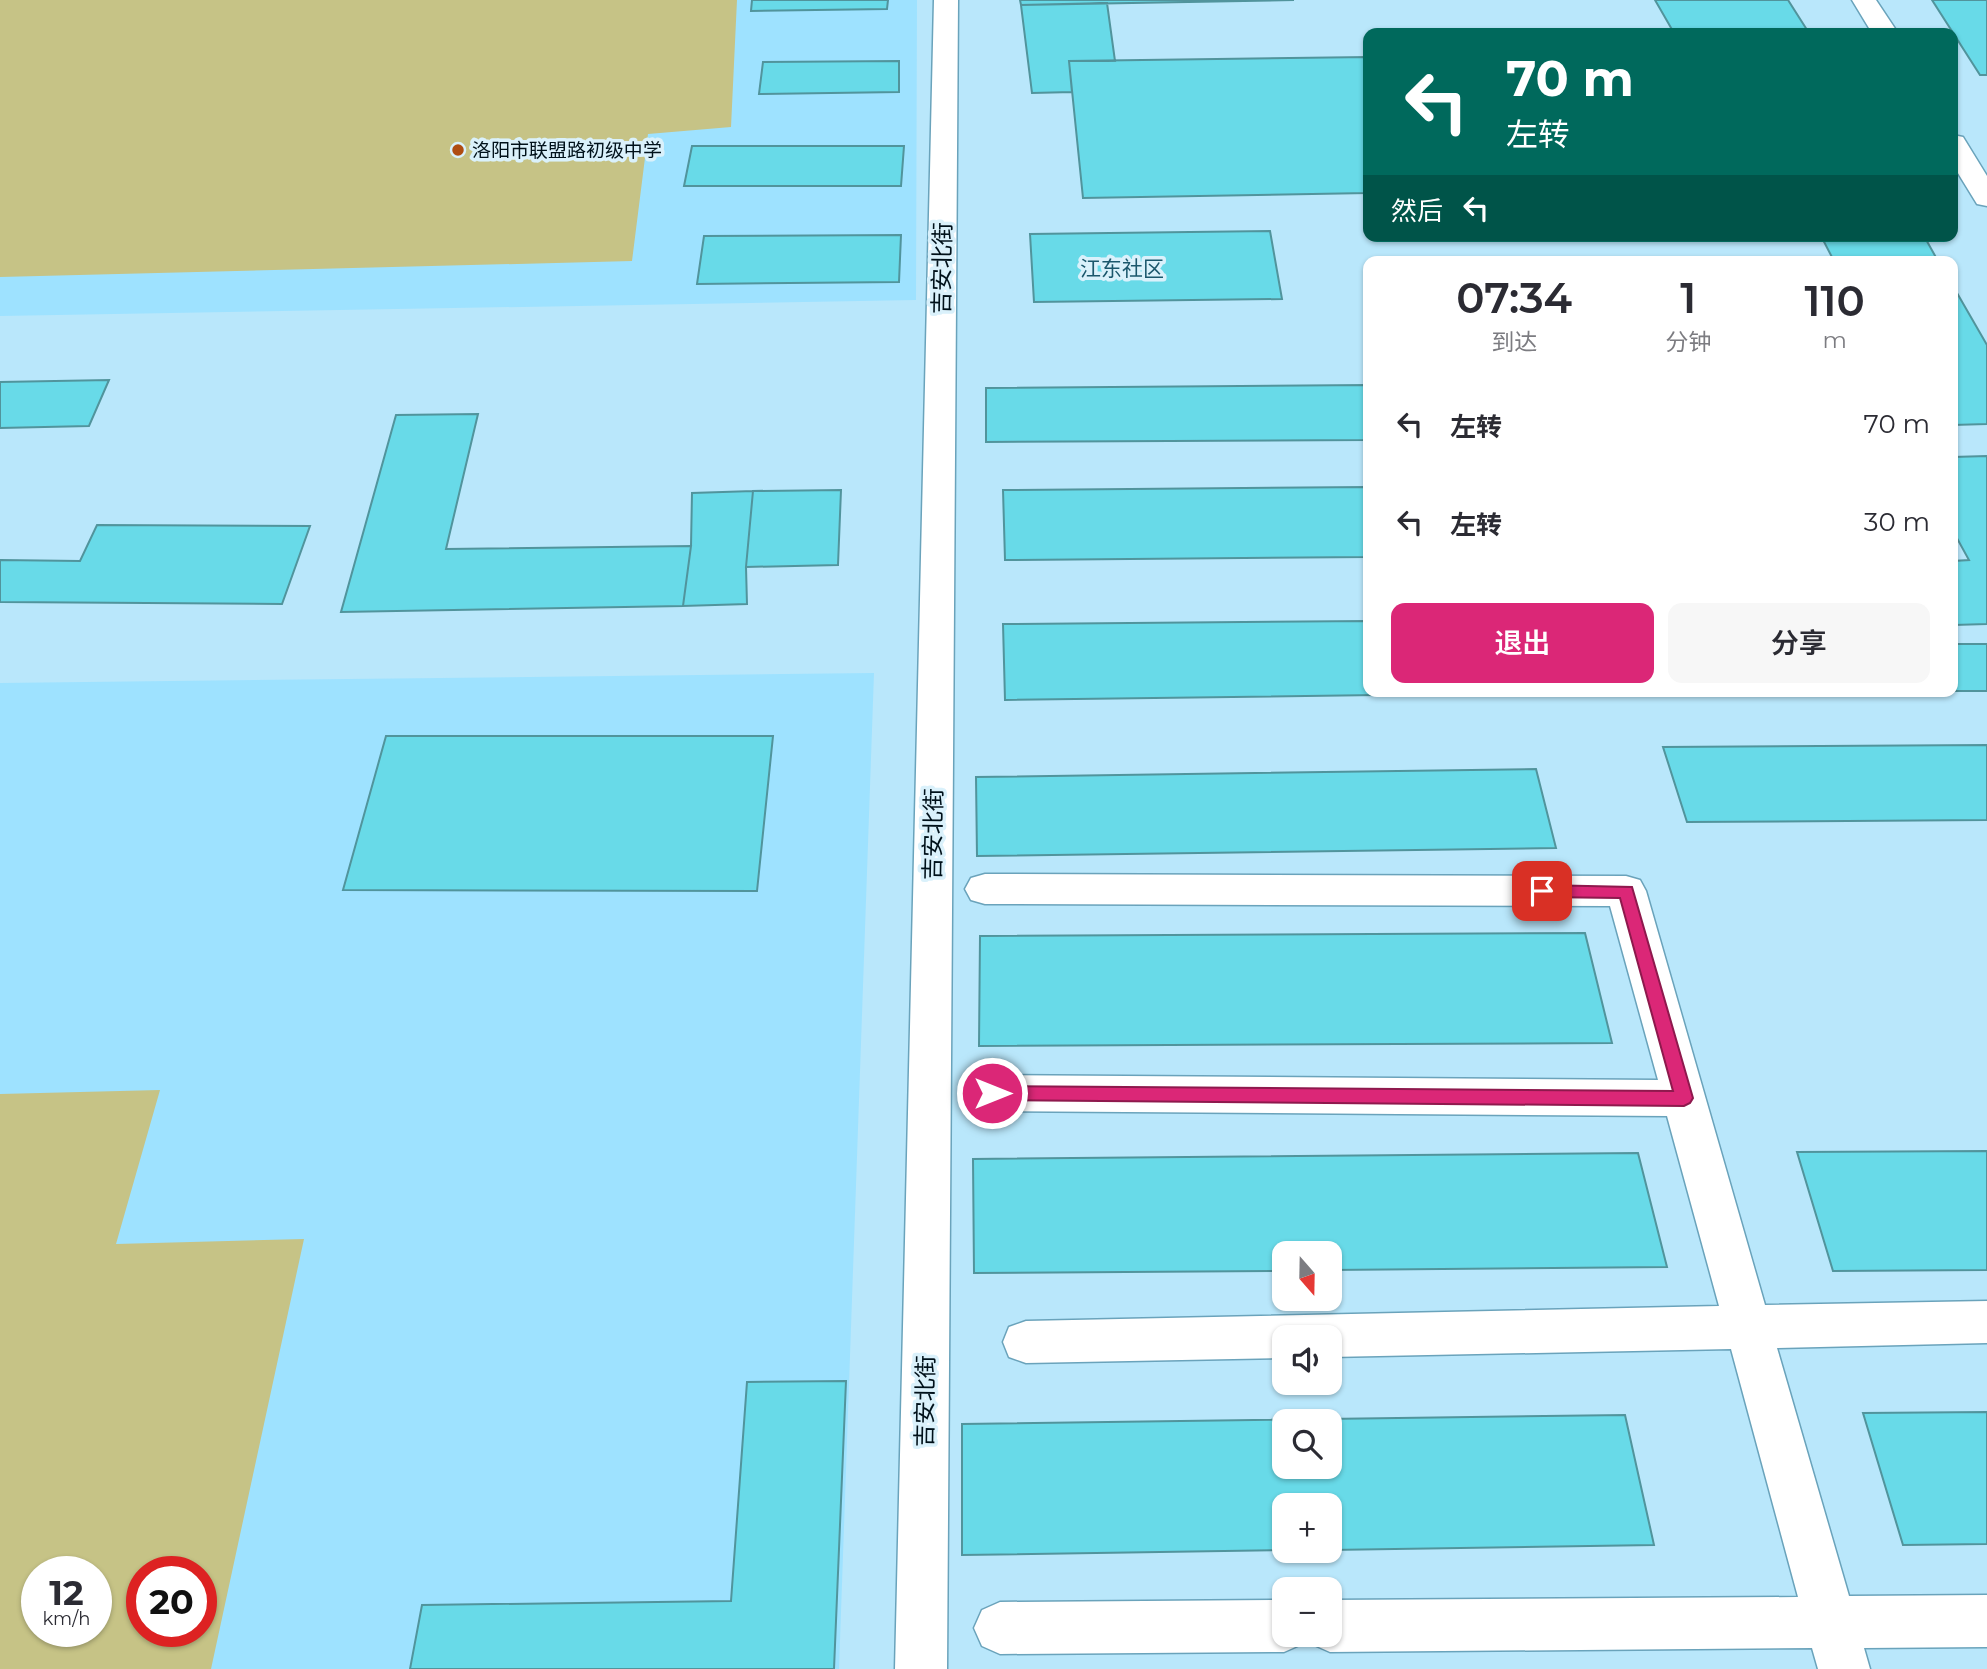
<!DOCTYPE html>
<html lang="zh">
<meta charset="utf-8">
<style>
:root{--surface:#fff;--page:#f7f7f7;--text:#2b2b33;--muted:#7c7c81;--accent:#db2777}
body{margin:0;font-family:Montserrat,"Noto Sans SC",sans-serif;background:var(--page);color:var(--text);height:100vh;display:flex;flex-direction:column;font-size:26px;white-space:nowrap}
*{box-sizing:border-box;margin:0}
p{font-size:23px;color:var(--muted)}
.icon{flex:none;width:38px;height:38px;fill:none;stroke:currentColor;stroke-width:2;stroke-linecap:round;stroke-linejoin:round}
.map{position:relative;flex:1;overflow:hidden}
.panel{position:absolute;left:1363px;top:256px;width:595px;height:441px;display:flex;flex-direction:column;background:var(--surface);border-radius:14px;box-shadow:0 2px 5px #0004}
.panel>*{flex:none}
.banner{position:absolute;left:1363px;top:28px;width:595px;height:214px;border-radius:14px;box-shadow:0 2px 5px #0004;background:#00695c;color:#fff;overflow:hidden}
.needle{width:46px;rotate:160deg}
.controls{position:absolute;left:1272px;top:1241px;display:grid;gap:14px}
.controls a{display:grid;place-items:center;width:70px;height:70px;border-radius:14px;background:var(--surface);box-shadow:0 2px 5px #0004;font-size:35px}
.speed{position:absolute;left:21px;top:1556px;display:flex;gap:14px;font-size:35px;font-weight:700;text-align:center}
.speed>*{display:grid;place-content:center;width:91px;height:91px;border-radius:50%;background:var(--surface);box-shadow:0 2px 5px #0004;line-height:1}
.speed small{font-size:18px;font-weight:400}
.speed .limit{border:10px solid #d22;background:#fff;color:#111}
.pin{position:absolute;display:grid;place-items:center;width:60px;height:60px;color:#fff;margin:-30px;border-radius:14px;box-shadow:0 4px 10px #0006}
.me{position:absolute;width:77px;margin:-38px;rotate:90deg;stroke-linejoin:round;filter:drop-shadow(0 0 5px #0008)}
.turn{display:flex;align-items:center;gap:24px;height:147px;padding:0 28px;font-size:32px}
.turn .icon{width:91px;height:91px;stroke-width:2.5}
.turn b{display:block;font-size:49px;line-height:60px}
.then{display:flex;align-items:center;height:66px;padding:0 28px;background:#0003;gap:14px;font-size:26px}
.eta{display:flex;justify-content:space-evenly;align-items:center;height:119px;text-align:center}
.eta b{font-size:42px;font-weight:600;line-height:49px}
.cta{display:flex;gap:14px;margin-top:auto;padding:14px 28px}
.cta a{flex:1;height:80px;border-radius:14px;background:var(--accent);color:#fff;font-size:28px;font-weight:600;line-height:80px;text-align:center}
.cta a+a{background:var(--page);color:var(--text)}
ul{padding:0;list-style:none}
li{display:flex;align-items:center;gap:21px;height:98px;padding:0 28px}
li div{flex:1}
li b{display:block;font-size:26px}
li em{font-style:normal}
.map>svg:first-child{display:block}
.built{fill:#9ee2ff;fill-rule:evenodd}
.green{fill:#c6c386;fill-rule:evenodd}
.building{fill:#68dae8;stroke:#51949c;stroke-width:2;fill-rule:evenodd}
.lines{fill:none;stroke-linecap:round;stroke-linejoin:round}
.minor-casing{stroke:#6aa3bb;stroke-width:3}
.minor{fill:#fff;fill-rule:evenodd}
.route{fill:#db2777;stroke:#8e194d;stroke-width:2}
.poi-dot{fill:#af4d12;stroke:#daf1fb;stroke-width:2.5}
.labels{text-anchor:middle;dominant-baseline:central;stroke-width:7;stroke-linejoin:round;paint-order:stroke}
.far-poi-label{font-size:19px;fill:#00111a;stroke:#daf1fb;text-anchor:start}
.far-quarter-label{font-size:21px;fill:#1b576c;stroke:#daf1fb}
.street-label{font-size:23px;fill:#00111a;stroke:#daf1fb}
</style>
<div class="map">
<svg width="1987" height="1669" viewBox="0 0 1987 1669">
<rect width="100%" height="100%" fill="#b9e7fb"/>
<path class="built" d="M0,0H917L916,300L0,316Z
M874,673L839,1669H0V683ZM37,1572H96V1631H37ZM142,1572H201V1631H142Z"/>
<path class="green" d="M0,0H737L731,127L648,134L632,261L0,277Z
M160,1090L116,1244L304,1239L211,1669H0V1094ZM37,1572H96V1631H37ZM142,1572H201V1631H142Z"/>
<path class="building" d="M752,0H888L887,9L751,11Z
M1020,0H1294L1021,5Z
M1655,0H1788L1809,33H1674Z
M1932,0H1987V75H1980Z
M1107,3L1115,61H1069L1072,92L1032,93L1021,5Z
M1368,57V193L1083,198L1069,61Z
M899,61V92L759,94L763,62Z
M692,146H904L901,186H684Z
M1270,231L1282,299L1034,302L1030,234Z
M901,235L899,282L697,284L704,236Z
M1821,236H1924L1938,261H1834Z
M1953,286L1987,345V424L1953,425Z
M109,380L89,426L0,428V382Z
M1368,385V440L986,442V388Z
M478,414L446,549L691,546L683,606L341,612L396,415Z
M1987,456V624L1954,625L1953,561L1969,560L1953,531V457Z
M1368,487V557L1005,560L1003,490Z
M841,490L838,565L746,567L753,491Z
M753,491L746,567L747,604L683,606L691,546L692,493Z
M97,525L310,526L282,604L0,602V560L80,561Z
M1368,621V691H1521V693L1005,700L1003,624Z
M1953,644H1987V691H1953Z
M1616,691H1921L1618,696Z
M386,736H773L757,891L343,890Z
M1987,745V820L1687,822L1663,747Z
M1536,769L1556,848L977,856L976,777Z
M1585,933L1612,1043L979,1046L980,936Z
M1987,1151V1270L1833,1271L1797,1152Z
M1638,1153L1667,1267L1330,1270V1253H1284V1271L974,1273L973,1159Z
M846,1381L834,1669H410L422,1605L731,1601L747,1382Z
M1987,1412V1544L1903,1545L1863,1413Z
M1625,1415L1654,1545L1330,1550V1505H1284V1550L962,1555V1424ZM1284,1421H1330V1466H1284Z"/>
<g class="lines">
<g class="minor-casing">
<path id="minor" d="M934,0H958L947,1669H895Z
M1852,0H1876L1898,33H1872Z
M1953,135L1963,137L1987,176V206L1977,204L1953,165Z
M985,874L1626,876L1640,880L1646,891L1765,1305L1987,1301V1343L1777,1348L1849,1596L1987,1595V1647L1864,1648L1870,1669H1818L1812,1648L1330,1652L1312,1644L1308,1634H1330V1600L1798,1597L1731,1349L1330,1357V1337H1284V1358L1026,1363L1009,1357L1003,1342L1009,1327L1026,1321L1719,1306L1667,1116L992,1111L977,1106L971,1093L977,1080L992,1075L1658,1080L1610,906L985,904L971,900L965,889L971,878Z
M1284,1600V1634H1306L1302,1644L1284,1652L1000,1654L982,1646L974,1628L982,1610L1000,1602Z"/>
</g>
<use href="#minor" class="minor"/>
</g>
<path class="route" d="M1542,885L1632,887L1693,1098L1690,1103L1684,1106L992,1100L986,1098L983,1093L986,1088L992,1086L1673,1091L1620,898L1542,897L1534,891Z"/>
<circle class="poi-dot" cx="458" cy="150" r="7"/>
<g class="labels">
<g class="far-poi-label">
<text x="472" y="150">洛阳市联盟路初级中学</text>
</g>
<g class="far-quarter-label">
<text x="1122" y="268">江东社区</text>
</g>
<g class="street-label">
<text transform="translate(942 268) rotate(-89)">吉安北街</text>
<text transform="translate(933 834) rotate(-89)">吉安北街</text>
<text transform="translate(925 1401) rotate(-89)">吉安北街</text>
</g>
</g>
</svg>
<div class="controls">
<a><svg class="needle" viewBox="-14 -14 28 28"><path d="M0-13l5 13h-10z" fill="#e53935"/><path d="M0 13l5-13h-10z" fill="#7c7c81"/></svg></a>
<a><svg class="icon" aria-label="sound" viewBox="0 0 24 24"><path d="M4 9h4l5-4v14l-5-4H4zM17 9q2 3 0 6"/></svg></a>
<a><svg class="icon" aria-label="search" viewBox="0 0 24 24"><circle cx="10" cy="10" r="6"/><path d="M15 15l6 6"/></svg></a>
<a>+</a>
<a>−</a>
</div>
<div class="speed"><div>12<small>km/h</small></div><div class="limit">20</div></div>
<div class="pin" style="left:1542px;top:891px;background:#d93025"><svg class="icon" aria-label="arrive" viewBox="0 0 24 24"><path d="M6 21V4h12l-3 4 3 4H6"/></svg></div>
<svg class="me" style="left:992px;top:1093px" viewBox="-20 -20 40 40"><circle r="17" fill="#db2777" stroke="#fff" stroke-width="3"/><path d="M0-11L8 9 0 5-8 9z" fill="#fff"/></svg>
<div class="banner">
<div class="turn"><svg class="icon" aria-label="left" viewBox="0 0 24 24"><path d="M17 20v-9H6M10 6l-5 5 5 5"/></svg><div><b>70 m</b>左转</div></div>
<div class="then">然后<svg class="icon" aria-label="left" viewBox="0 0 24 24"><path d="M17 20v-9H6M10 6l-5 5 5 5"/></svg></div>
</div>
<section class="panel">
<div class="eta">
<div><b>07:34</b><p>到达</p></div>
<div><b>1</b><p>分钟</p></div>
<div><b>110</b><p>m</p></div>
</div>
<ul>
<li><svg class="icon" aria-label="left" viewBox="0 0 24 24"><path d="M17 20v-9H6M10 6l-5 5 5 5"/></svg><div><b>左转</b></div><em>70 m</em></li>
<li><svg class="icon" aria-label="left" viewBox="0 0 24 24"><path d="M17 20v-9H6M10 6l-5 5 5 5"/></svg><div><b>左转</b></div><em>30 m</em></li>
</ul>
<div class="cta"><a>退出</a><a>分享</a></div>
</section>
</div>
